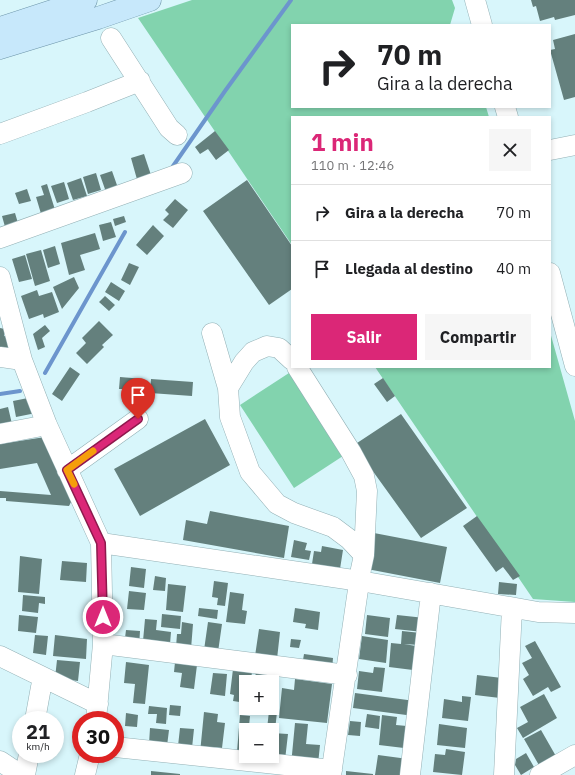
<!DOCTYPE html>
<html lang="es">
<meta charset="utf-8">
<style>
:root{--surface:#fff;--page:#f6f6f6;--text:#202124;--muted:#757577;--line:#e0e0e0;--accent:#db2777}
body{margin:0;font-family:"IBM Plex Sans",sans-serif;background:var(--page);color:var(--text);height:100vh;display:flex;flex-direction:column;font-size:15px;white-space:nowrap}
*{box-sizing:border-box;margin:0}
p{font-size:13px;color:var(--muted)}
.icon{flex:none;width:22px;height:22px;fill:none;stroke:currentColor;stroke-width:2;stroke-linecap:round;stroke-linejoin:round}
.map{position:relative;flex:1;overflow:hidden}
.sheet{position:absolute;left:291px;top:116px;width:260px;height:252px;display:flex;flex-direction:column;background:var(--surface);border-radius:0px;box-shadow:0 2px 6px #0003}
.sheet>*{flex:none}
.hud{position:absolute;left:291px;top:24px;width:260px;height:84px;border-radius:0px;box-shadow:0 2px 6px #0003;background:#fff;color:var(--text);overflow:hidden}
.tools{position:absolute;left:239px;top:675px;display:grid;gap:8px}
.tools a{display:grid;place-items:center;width:40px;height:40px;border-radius:0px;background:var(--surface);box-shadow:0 2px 6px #0003;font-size:20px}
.speed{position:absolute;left:12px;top:711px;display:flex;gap:8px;font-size:20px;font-weight:700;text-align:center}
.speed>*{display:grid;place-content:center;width:52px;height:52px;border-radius:50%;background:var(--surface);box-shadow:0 2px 6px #0003;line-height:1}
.speed small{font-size:10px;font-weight:400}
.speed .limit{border:6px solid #d22;background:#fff;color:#111}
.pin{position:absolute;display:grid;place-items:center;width:34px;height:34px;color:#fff;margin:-41px -17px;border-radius:50% 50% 50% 0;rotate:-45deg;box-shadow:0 0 4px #0007}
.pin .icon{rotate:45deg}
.me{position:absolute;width:44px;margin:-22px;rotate:0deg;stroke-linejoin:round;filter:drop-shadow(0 0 3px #0008)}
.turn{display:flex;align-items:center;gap:14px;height:84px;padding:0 20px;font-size:18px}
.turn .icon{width:52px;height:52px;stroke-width:2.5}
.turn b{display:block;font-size:28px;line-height:34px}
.round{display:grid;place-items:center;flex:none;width:42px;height:42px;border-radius:0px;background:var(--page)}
.summary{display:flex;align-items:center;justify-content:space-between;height:68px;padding:0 20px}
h1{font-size:24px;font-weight:700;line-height:30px;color:var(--accent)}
.button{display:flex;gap:8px;margin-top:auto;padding:8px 20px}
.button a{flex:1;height:46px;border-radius:0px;background:var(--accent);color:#fff;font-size:16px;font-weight:700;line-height:46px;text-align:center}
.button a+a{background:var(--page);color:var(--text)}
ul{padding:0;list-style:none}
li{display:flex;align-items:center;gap:12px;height:56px;padding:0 20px;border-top:1px solid var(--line)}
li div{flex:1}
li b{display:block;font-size:15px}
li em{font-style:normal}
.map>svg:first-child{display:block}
.green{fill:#82d3ae}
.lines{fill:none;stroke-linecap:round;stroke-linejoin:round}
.stream{stroke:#6c95cd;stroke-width:4}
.building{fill:#64807d}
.minor-casing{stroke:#93b0b5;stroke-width:21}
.major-casing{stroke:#6c94a9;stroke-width:23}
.minor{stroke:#fff;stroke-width:20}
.major{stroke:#c7e8fb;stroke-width:22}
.route-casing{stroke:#8e194d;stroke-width:10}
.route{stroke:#db2777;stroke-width:7}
.slow{stroke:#f59e0b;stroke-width:7}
</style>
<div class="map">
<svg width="575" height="775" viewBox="0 0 575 775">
<rect width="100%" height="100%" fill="#d8f6fb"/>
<path class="green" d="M192,0H452L455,8L450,25H292V107H486L489,117H292V245L138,18Z
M550,332L575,421V602L533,599L375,367H550Z
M289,373L343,456L294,488L240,405Z"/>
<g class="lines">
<path class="stream" d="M171,169L225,91L291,0
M45,373L125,232
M0,394L20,391"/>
</g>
<path class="building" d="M531,0H575V15L555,20L554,17L540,21L536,6L533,7Z
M575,34V97L564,100L550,50L555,49L553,40Z
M215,131L229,150L216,160L208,149L200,154L195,147Z
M144,154L152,178L138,183L131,158Z
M112,171L118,188L106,192L100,175Z
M96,173L101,190L88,194L83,177Z
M81,178L87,196L73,200L67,183Z
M247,180L292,246V289L269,305L203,211Z
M64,182L69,199L57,203L51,186Z
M47,184L56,213L42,217L36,197L44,195L41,186Z
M27,189L31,201L19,204L15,193Z
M175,199L188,210L173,228L163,220L169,214L165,210Z
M15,213L20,230L7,234L2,216Z
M124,216L126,222L115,226L113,219Z
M111,222L116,237L103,241L99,225Z
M153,225L164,236L147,255L136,245Z
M95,233L100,249L80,255L85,270L69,275L61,243Z
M55,246L60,264L48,268L43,250Z
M41,250L50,281L35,286L26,254Z
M25,255L32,279L19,282L12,259Z
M129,263L139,267L130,285L121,280Z
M74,277L79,288L62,309L53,287Z
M111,282L125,291L119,301L105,292Z
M37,290L39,296L52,292L59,312L44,318L43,314L29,319L21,296Z
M105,296L115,305L109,311L99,302Z
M99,321L113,335L102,345L104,347L87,364L76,353L86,343L82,338Z
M45,325L50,331L42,338L45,347L38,350L33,334Z
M0,328L5,329L4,336L10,337L8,350L0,348Z
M70,367L80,374L62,401L52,394Z
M120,377L144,379L143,391L134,390V393H124L125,389H119Z
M383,378L395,396L387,402L374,384Z
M151,379L193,382L192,396L150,393Z
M33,397L36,413L16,417L13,401Z
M8,407L12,424L0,427V409Z
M401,414L467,508L421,538L354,445Z
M205,419L230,465L140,516L114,469Z
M45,437L72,500L69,506L6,501V498H0V491L51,495L37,463L0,469V444Z
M210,511L289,526L284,558L183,540L186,520L207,524Z
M477,516L520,576L513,580L503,567L496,572L463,526Z
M374,533L447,547L440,583L367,569Z
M294,540L307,543L305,550L311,551L309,560L291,557Z
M322,546L343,550L340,569L312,564L314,551L321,552Z
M20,556L42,559L39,594L18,592Z
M62,561L87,563L86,582L60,580Z
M131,567L146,569L144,588L129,586Z
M155,576L166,578L165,591L153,590Z
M214,581L228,583L225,606L217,605L218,598L212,597Z
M499,582L517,584L516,595L498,594Z
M168,584L186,586L183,612L166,610Z
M129,591L146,593L144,610L127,609Z
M230,592L244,594L242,610L247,611L245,624L226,622Z
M23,595L45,597V604L39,603L38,613L22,611Z
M199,608L218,610L217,619L198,616Z
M295,608L320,612L318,630L305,628L306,624L293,622Z
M162,614L181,616L180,629L161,627Z
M19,615L38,617L36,633L18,631Z
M367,615L390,618L388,637L365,634Z
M397,615L425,618L423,632L395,629Z
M145,619L157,620L156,630L171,632L170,644L143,641Z
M182,622L193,624L191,649L176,647L177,634H181Z
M208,622L222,624L218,652L204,650Z
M259,629L280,632L277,659L255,656Z
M126,630L140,631L139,647L124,646Z
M402,631L421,633L419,645L404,644L416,646L413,670L389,667L391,643L401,644Z
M35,635L48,636L46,655L33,653Z
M55,635L87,639L86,659L53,656Z
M362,636L388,640L386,663L359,659Z
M291,639L301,640L299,648L290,647Z
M535,641L561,687L551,692L548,687L533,696L523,679L529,675L522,663L532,658L525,646Z
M304,654L333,658L332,670L302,666Z
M57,660L80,662L78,681L55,678Z
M126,662L149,665L145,704L133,703L135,684L124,683Z
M175,662L197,665L194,689L180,687L182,673L174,672Z
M374,667L385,668L382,692L357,689L359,671L373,673Z
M233,669L252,671L251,682H246V703L233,701L234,695L230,694Z
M256,671L279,674L276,704L272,703V682H261V680L255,679Z
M213,673L227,674L225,696L210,694Z
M477,675L502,678L500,698L475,695Z
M295,679L332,684L327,723L279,718L282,688L294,690Z
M355,693L415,701L414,716L353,708Z
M544,694L557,718L523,738L517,728L528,722L520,707Z
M462,696L471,697L468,721L442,718L444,699L462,702Z
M170,705L181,706L180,716L169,715Z
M149,706L167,708L166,724L156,723L157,714H148Z
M269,711L277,712L275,730L267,729Z
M204,712L218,714L217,722L225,723L222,748L214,747V754L200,753Z
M126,713L138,715L137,727L125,726Z
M367,714L380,716L379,729L365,727Z
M240,715L250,716L249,726L256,727V730H246V753L237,752Z
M382,715L397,717L396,725L407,726L404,748L379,745Z
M350,721L361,722L360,736L348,735Z
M295,723L308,724L306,744L320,745L318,764L291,765Z
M439,724L467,728L465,748L437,745Z
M150,728L169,730L167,746L149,744Z
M180,728L194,729L192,748L178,746Z
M541,730L557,758L540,767L524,739Z
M272,733L288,734L285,760L272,756Z
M446,749L465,752L462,775L433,772L435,754L445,755Z
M526,753L534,767L521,775L515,765L516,759Z
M378,755L408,759L406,775H375Z
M151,771L180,774V775H151Z
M346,771L373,774V775H346Z"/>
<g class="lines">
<g class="minor-casing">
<path id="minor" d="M475,0L482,25
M111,38L169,128L177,135
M505,107L508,117
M0,134L87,102L140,81
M550,150L575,145
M0,238L182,173
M550,273L575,366
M0,277L22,360L47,425L101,543L103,644L96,720
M212,333L228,388L230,417L250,472L277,504L294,513L333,527L349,539L364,555
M0,357L22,360
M297,367L351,452L364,476L367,491L364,555L361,569L331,775
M228,388L244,362L253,352L267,346L279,348L292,360
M0,434L47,425
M67,470L138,419
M101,543L360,581L538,612L575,613
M103,644L347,675
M0,656L98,704
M35,720L41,687
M115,747L332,770
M0,761L21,775
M25,775L29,754
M85,775L90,754
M410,775L431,593
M504,775L512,608
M540,775L575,755"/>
</g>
<g class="major-casing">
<path id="major" d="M0,28L86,0
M0,48L98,18L150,0"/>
</g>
<use href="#minor" class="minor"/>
<use href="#major" class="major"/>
</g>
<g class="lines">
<g class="route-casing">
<path id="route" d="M103,617L101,543L67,470L138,419"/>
</g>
<use href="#route" class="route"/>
<path class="slow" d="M74,484L67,470L93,451"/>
</g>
</svg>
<div class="tools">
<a>+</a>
<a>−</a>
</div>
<div class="speed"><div>21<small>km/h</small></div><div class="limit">30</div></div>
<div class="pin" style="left:138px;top:419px;background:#d93025"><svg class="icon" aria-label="arrive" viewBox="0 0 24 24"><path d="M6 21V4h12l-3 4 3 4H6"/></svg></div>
<svg class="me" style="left:103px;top:617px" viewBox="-20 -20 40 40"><circle r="17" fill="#db2777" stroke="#fff" stroke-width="3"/><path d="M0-11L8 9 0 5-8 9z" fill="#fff"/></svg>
<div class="hud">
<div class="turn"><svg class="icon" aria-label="right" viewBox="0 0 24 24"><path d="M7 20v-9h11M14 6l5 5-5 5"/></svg><div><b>70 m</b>Gira a la derecha</div></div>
</div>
<section class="sheet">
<div class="summary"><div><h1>1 min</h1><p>110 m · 12:46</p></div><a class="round"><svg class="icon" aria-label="close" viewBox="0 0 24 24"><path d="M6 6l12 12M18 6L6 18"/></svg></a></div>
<ul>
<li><svg class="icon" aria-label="right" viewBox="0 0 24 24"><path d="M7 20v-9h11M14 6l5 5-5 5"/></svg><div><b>Gira a la derecha</b></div><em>70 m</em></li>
<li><svg class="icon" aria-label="arrive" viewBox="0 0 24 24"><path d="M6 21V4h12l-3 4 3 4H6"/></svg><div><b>Llegada al destino</b></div><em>40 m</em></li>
</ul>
<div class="button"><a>Salir</a><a>Compartir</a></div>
</section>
</div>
